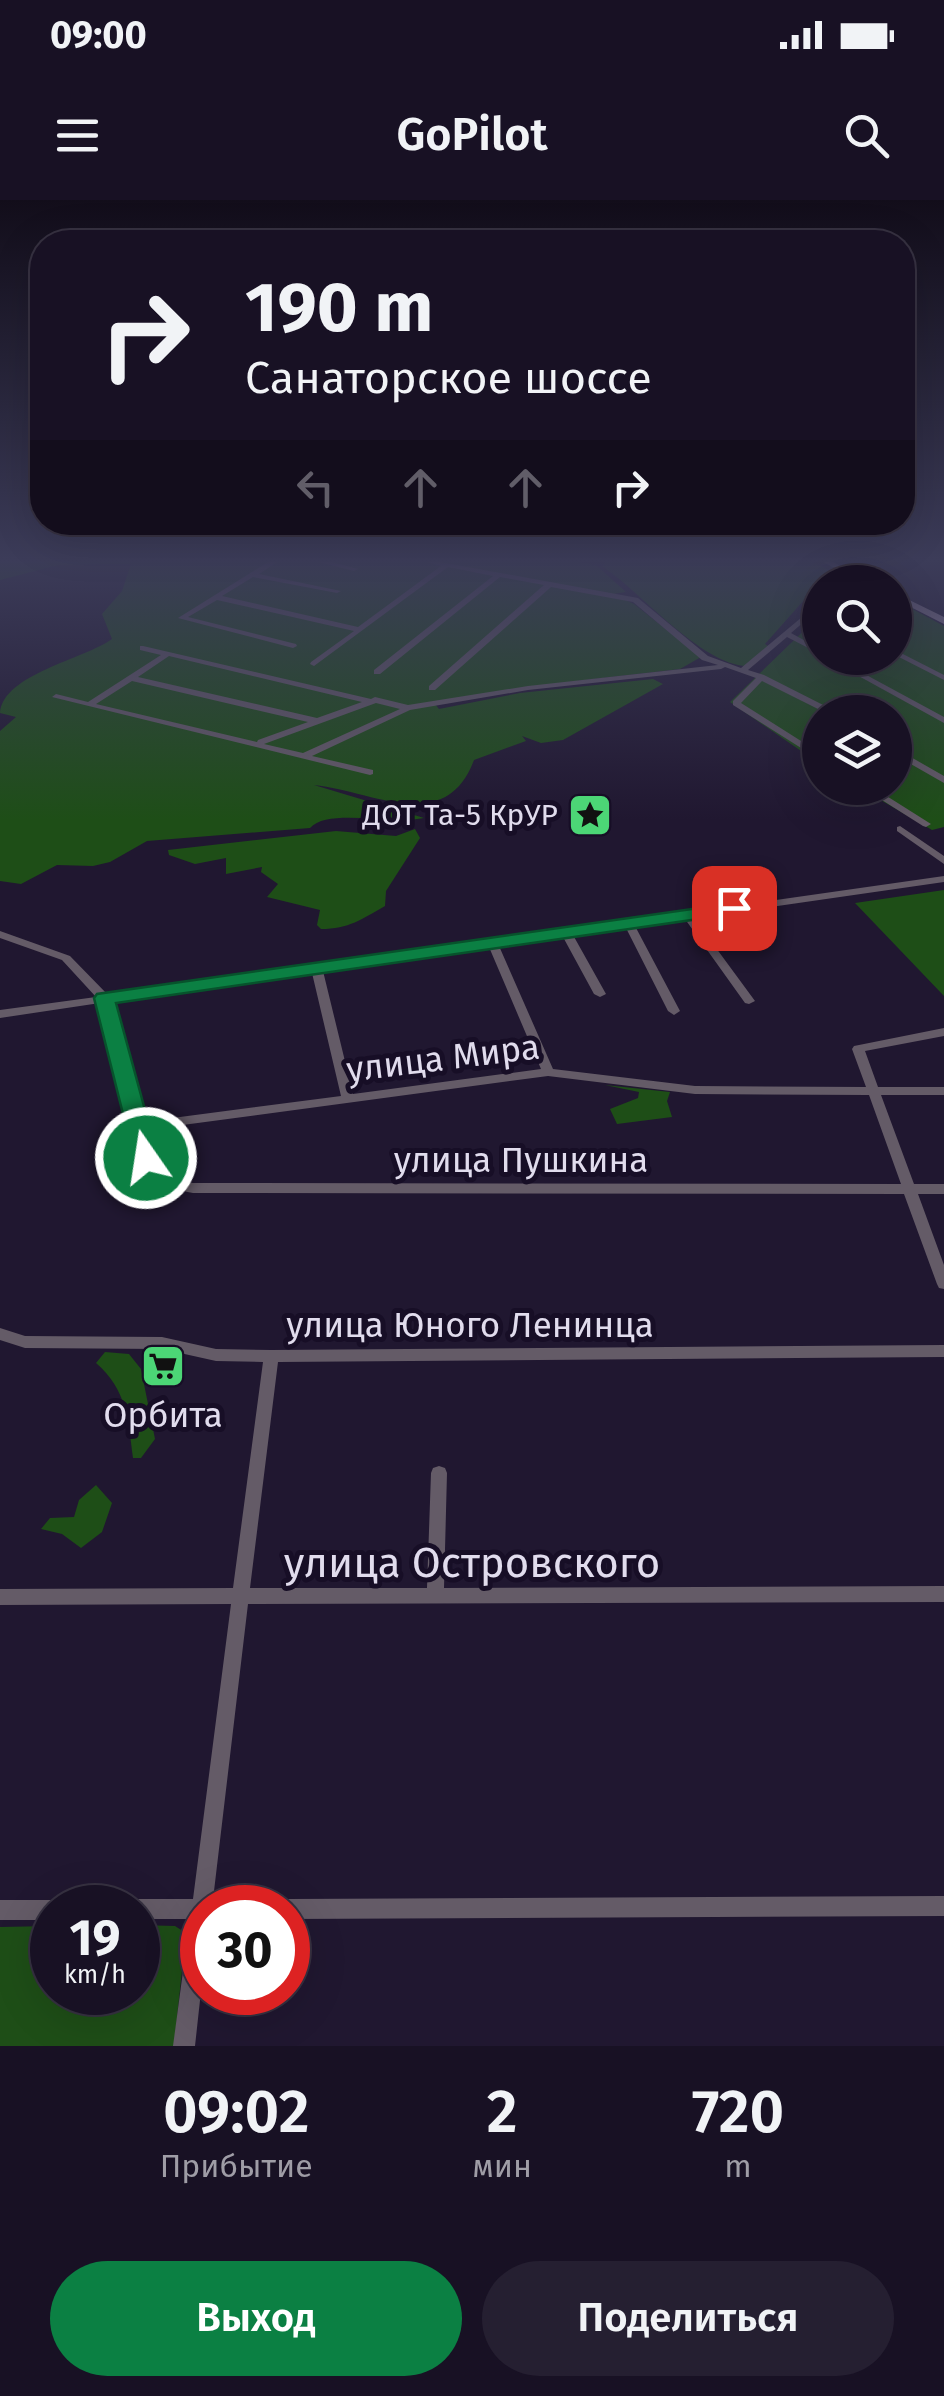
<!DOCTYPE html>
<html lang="ru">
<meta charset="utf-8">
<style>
:root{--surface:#181124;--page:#251f31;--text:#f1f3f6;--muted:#9f9da6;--line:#363141;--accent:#0b8043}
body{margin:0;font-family:"Fira Sans",sans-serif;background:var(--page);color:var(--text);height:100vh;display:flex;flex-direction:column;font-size:38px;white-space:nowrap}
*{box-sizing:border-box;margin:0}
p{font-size:32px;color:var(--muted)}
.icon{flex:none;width:55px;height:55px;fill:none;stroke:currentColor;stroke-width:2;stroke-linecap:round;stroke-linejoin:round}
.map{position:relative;height:1846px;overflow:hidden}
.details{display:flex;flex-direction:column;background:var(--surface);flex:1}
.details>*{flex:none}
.banner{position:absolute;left:30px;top:30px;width:885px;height:305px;border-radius:40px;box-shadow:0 10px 40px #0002,0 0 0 2px var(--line);background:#181124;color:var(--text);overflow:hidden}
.tools{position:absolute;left:802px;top:365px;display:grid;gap:20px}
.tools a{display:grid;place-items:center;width:110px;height:110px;border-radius:50%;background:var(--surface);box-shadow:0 10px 40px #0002,0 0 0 2px var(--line);font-size:50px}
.speed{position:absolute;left:30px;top:1685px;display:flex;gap:20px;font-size:50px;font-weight:700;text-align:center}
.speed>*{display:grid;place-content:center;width:130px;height:130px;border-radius:50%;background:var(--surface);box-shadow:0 10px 40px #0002,0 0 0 2px var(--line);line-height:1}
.speed small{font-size:25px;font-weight:400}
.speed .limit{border:15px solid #d22;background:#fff;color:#111}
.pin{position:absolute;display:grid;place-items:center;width:85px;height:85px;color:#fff;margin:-42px;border-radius:20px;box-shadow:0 5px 15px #0006}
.me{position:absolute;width:110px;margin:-55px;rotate:347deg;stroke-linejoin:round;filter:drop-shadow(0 0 8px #0008)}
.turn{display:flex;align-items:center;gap:35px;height:210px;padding:0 50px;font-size:45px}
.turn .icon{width:130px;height:130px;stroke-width:2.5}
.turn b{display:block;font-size:70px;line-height:85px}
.lanes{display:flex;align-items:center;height:95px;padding:0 50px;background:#0003;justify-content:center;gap:50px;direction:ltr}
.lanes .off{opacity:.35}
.eta{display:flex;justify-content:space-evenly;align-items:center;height:170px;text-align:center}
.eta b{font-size:60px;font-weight:600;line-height:70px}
.button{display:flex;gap:20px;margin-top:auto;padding:20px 50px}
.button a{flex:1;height:115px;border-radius:60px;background:var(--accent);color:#fff;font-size:40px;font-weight:600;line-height:115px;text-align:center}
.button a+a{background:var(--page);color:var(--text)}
.status{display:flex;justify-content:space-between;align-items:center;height:70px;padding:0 50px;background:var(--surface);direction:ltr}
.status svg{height:28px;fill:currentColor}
header{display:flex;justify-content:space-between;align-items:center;height:130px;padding:0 50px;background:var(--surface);font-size:45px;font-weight:600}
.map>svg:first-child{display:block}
.green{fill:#1e4e17}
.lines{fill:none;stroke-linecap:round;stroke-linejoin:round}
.minor{fill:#645b67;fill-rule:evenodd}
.major{fill:#ad9ab2;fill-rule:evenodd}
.route{fill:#0b8043;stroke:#07532c;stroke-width:2.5}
.labels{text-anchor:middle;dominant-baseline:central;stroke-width:10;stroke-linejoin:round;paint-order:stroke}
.far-poi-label{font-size:30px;fill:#e1dced;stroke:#170e26;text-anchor:end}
.street-label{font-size:35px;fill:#e1dced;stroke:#170e26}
.poi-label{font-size:35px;fill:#e1dced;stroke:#170e26}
.near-street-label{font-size:42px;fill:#e1dced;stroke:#170e26}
</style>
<div class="status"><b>09:00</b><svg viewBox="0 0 49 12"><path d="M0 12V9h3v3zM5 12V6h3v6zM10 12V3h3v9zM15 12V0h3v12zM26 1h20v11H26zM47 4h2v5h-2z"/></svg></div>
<header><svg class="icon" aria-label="menu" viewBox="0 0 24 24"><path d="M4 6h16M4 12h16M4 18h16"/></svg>GoPilot<svg class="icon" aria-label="search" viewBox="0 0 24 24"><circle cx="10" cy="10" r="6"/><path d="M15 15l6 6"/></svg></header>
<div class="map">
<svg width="944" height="1846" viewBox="0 0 944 1846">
<rect width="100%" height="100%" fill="#201730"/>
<path class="green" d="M0,362H579L596,365L626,392L613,394L634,404L701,457L680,469L526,487L435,504L439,509L520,493L653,479L663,484L563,540L541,543L522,536L526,541L474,560C446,636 372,591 314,585L424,618C390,625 328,608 310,628L147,641L110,662L93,666L57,665L21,684L0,681V531L16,517L0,513C3,474 85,459 112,439L102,414L122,391L131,364L58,365L0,380Z
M605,362H813L838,375L820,382L765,444L768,446L747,466C701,465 639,390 603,367Z
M903,404L944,426V627L932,630L860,588H895V512H820V564L730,502L820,415V458H895V413L901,415L895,407Z
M415,629L420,638L386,691L385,706C362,719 349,729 321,729L317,725L320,710L267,697L278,684L261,672L262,667L226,674V658L195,664L169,655L168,650L336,631L396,636Z
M944,690V796L855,703Z
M605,885L670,892L667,901L672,917L617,924L610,909L638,898L639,892Z
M105,1152L129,1154L141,1169L155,1239L141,1258H133C128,1219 127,1190 96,1163Z
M96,1285L112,1303L102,1332L81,1348L62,1334L41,1329L50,1318L74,1317L79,1300Z
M138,1725L175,1726L186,1733L174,1846H0V1727L52,1726V1792H138Z"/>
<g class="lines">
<path class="minor" d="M268,362H277L259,374L341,391L337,393L253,377L222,396L358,427L441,366L427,362H440L638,398L708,456L741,468L820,402V408L791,433L820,449V454L787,437L748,470L764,475L833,510L834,512H824L762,481L741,503L820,553V560L733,505V501L756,478L725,467L721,469L528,490L410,510L312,556L373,570V574L370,575L52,497L56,494L88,502L161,455L140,450V446H143L371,499L375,497L408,505L528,486L718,465L702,460L633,402L551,387L435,490H429V486L544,385L500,377L380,474H374V470L493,376L448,367L314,466L310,464L311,462L354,431L217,400L188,417L296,444L297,446L293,448L178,418ZM169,456L362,502L317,518L138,477ZM132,481L308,522L258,540L257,542L96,504ZM376,503L400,509L303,553L264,544Z
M319,362H332L358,369L354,371Z
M857,375L861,377C856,382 850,383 843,382Z
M895,450L944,475V480L895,455Z
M826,458H835L944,517V523Z
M895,548L944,576V583L895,555Z
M863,588H874L931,624L926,627L923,626Z
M900,626L944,656V664L897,631V627Z
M944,676V682L694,718L755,801L749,804L745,803L685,719L635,726L680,811L674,815L668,811L626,728L573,735L606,794L600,797L594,794L563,737L499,746L553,869L695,886L866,887L852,849L854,846L944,828V836L865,851L878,887H944V895H881L914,984H944V994H918L944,1065V1089L939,1088L937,1084L904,994L193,993C172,989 154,987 142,968L100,803L0,818V810L96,797L62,760L0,738V731L70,756L108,795L311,766L316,764L320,765ZM489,747L541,869L353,894L323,771ZM312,773L341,896L142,922L111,802ZM548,876L695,894L869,895L901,984L193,983L171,979L157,970L145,930Z
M0,1128L25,1136L162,1137L216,1149L271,1150L944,1145V1157L278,1162L250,1388H427L431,1273L433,1268L439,1266L445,1268L447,1273L444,1388L944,1386V1402L248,1404L212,1708H202V1782L195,1846H173L190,1719H138V1708H129L131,1702L138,1699H193L231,1404L0,1405V1389L233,1388L263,1162L216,1161L162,1149L25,1148L0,1140Z
M944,1696V1716L288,1719V1708H279L281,1702L288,1699Z
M0,1700H52L59,1703L61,1708H52V1720H0Z"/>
<path class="major" d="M823,362H833L872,382H862Z
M895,393L944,417V424L895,399Z"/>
</g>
<linearGradient id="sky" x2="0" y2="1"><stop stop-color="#120d1a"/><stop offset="0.58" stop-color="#3c3c59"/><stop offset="1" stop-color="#3c3c59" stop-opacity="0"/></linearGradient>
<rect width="944" height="620" fill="url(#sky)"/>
<path class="route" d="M734,703L743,708L740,713L116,803L158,958L146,966L134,958L94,798L97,794Z"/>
<defs>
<g id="sight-square" transform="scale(2.25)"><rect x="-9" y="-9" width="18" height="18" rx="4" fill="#4cd676" stroke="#170e26"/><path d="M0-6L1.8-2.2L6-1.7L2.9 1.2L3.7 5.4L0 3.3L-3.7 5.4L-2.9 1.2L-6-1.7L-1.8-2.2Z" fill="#111"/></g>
<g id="supermarket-square" transform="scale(2.25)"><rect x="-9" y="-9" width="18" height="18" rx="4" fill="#4cd676" stroke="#170e26"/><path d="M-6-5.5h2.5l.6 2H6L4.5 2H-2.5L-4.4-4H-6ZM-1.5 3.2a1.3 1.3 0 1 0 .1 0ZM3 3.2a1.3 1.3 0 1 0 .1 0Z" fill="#111"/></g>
</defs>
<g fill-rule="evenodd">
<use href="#sight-square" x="590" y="615"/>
<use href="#supermarket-square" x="163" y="1166"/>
</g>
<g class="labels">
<g class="far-poi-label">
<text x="558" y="615">ДОТ Та-5 КрУР</text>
</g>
<g class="street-label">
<text transform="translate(443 858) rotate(-7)">улица Мира</text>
<text x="521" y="960">улица Пушкина</text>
<text x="470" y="1125">улица Юного Ленинца</text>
</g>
<g class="poi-label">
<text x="163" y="1215">Орбита</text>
</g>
<g class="near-street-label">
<text x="472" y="1363">улица Островского</text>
</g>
</g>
</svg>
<div class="tools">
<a><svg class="icon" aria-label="search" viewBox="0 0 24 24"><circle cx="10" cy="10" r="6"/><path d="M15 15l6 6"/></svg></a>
<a><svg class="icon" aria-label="layers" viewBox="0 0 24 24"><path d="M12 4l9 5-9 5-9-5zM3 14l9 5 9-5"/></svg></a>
</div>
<div class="speed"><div>19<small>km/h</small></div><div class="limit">30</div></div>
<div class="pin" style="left:734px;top:708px;background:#d93025"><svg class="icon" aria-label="arrive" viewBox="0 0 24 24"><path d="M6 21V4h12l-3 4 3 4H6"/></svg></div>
<svg class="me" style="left:146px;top:958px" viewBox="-20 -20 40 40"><circle r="17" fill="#0b8043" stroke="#fff" stroke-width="3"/><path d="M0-11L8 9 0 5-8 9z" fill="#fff"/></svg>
<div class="banner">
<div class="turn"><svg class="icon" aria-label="right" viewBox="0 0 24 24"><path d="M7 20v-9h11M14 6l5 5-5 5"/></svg><div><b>190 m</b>Санаторское шоссе</div></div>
<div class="lanes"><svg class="icon off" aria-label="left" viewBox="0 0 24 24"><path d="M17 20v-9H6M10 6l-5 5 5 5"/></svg><svg class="icon off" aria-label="ahead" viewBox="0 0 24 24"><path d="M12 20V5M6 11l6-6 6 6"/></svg><svg class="icon off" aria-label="ahead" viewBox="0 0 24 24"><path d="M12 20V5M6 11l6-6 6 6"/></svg><svg class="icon" aria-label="right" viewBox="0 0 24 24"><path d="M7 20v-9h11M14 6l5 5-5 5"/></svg></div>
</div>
</div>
<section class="details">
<div class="eta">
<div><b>09:02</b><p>Прибытие</p></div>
<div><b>2</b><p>мин</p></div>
<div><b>720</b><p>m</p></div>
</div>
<div class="button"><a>Выход</a><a>Поделиться</a></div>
</section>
